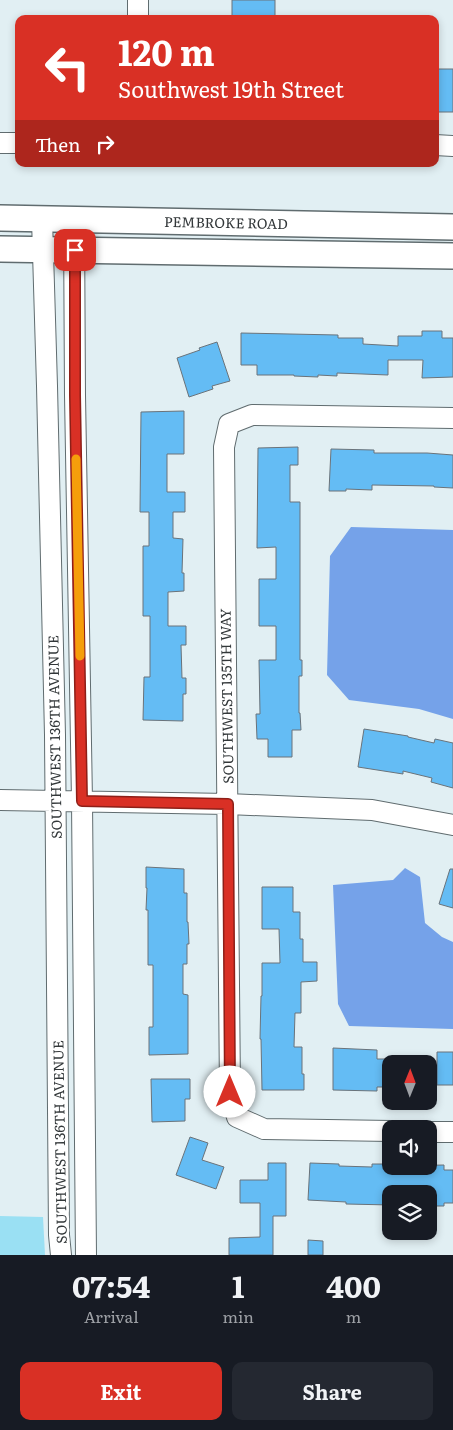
<!DOCTYPE html>
<style>
:root{--surface:#171b24;--page:#242831;--text:#f1f3f6;--muted:#9ea1a6;--accent:#d93025}
body{margin:0;font-family:Literata,serif;background:var(--page);color:var(--text);height:100vh;display:flex;flex-direction:column;font-size:19px;white-space:nowrap}
*{box-sizing:border-box;margin:0}
p{font-size:16px;color:var(--muted)}
.icon{flex:none;width:28px;height:28px;fill:none;stroke:currentColor;stroke-width:2;stroke-linecap:round;stroke-linejoin:round}
.map{position:relative;height:1255px;overflow:hidden}
.side{display:flex;flex-direction:column;background:var(--surface);flex:1}
.side>*{flex:none}
.top-card{position:absolute;left:15px;top:15px;width:424px;height:152px;border-radius:10px;box-shadow:0 2px 8px #0003;background:#d93025;color:#fff;overflow:hidden}
.needle{width:32px;rotate:1deg}
.tools{position:absolute;left:382px;top:1055px;display:grid;gap:10px}
.tools a{display:grid;place-items:center;width:55px;height:55px;border-radius:10px;background:var(--surface);box-shadow:0 2px 8px #0003;font-size:25px}
.pin{position:absolute;display:grid;place-items:center;width:42px;height:42px;color:#fff;margin:-21px;border-radius:10px;box-shadow:0 2px 8px #0006}
.me{position:absolute;width:55px;margin:-28px;rotate:0deg;stroke-linejoin:round;filter:drop-shadow(0 0 4px #0008)}
.turn{display:flex;align-items:center;gap:18px;height:105px;padding:0 20px;font-size:22px}
.turn .icon{width:65px;height:65px;stroke-width:2.5}
.turn b{display:block;font-size:35px;line-height:42px}
.then{display:flex;align-items:center;height:48px;padding:0 20px;background:#0003;gap:10px;font-size:19px}
.eta{display:flex;justify-content:space-evenly;align-items:center;height:85px;text-align:center}
.eta b{font-size:30px;font-weight:700;line-height:35px}
.action{display:flex;gap:10px;margin-top:auto;padding:10px 20px}
.action a{flex:1;height:58px;border-radius:10px;background:var(--accent);color:#fff;font-size:20px;font-weight:700;line-height:58px;text-align:center}
.action a+a{background:var(--page);color:var(--text)}
.map>svg:first-child{display:block}
.green{fill:#9ae0f3}
.water{fill:#75a2e9}
.building{fill:#64bcf4;stroke:#6a737a}
.lines{fill:none;stroke-linecap:round;stroke-linejoin:round}
.minor-casing{stroke:#606c6f;stroke-width:22}
.major-casing{stroke:#606c6f;stroke-width:28}
.minor{stroke:#fff;stroke-width:20}
.major{stroke:#fff;stroke-width:25}
.route-casing{stroke:#8d1f18;stroke-width:12}
.route{stroke:#d93025;stroke-width:9}
.slow{stroke:#f59e0b;stroke-width:9}
.labels{text-anchor:middle;dominant-baseline:central;stroke-width:5;stroke-linejoin:round;paint-order:stroke}
.street-label{font-size:14px;fill:#323739;stroke:#fff}
</style>
<div class="map">
<svg width="453" height="1255" viewBox="0 0 453 1255">
<rect width="100%" height="100%" fill="#e1eff3"/>
<path class="green" d="M0,1216L43,1217L45,1255H0Z"/>
<path class="water" d="M351,527L453,530V719L419,709L349,700L327,675L330,556Z
M405,868L420,877L425,923L442,937L453,942V1029L349,1026L338,1004L333,885L393,880Z"/>
<path class="building" d="M232,0H275V19H232Z
M435,69H453V112H435Z
M422,331H442V338H453V377L422,378L423,360H388V375L337,373V376L318,375V377L294,376V375H257V365H241V333L338,335V338H363V344L398,346V336H422Z
M217,342L230,381L212,386L213,389L189,397L177,358L200,350L199,348Z
M184,411V454H167V492H185V512H173V538L183,539L182,573H184V591L168,592V626H186V645H181L182,678H186V694H183V721L143,720L144,677H150V616H143V546H149V512H140L141,412Z
M298,447V465H290V502H300V660H302V676H299V713H300L301,730H292V757H268V739H257L256,714H260L259,660H276V626H259V579H276V547L257,548L258,448Z
M331,449L374,450V453H427L453,455V488L434,487V486L372,485V490L346,489V491H329Z
M364,729L408,736V737L434,743L435,739L453,743V788L431,782L432,778L403,771V774L358,767Z
M146,867L184,869V893H187V922H188L189,944H187V964H183V994L188,995V1054L149,1055V1027H153V965H148V910H146L147,888H146Z
M450,869H453V908L439,904Z
M262,887H293V912H300V939H303V962H317V981L301,982V1013H295L294,1047H302V1074H304V1090H262L261,1039H260L261,996H262V963H280L279,929H262Z
M333,1048L377,1050V1059H391V1087H377V1091L333,1090Z
M437,1052H453V1085H437Z
M151,1079H190V1099H185V1121L152,1122Z
M190,1137L208,1143L202,1160L224,1167L216,1189L176,1175Z
M268,1163H286V1216H273V1255H229V1238L260,1237V1203H240V1180H268Z
M310,1163L339,1164V1166L372,1167V1164H391V1166L444,1165V1170H453V1203H444V1206H429V1194H391V1205L346,1204V1202L308,1200Z
M308,1240L323,1241V1255H308Z"/>
<g class="lines">
<g class="minor-casing">
<path id="minor" d="M138,19V0
M0,143H19
M435,145L453,146
M42,219L47,386L55,735L59,1235L61,1255
M74,220L75,395L82,801L86,1255
M0,800L228,804L372,810L453,825
M391,1131L264,1129L237,1117L230,1092L224,447L229,424L252,415L453,418
M429,1132H453"/>
</g>
<g class="major-casing">
<path id="major" d="M0,218L453,227
M0,249L453,256"/>
</g>
<use href="#minor" class="minor"/>
<use href="#major" class="major"/>
</g>
<g class="lines">
<g class="route-casing">
<path id="route" d="M75,250V395L82,801L228,804L230,1092"/>
</g>
<use href="#route" class="route"/>
<path class="slow" d="M76,459L80,656"/>
</g>
<g class="labels">
<g class="street-label">
<text transform="translate(226 222) rotate(1)">PEMBROKE ROAD</text>
<text transform="translate(226 696) rotate(-91)">SOUTHWEST 135TH WAY</text>
<text transform="translate(54 737) rotate(-91)">SOUTHWEST 136TH AVENUE</text>
<text transform="translate(59 1142) rotate(-91)">SOUTHWEST 136TH AVENUE</text>
</g>
</g>
</svg>
<div class="tools">
<a><svg class="needle" viewBox="-14 -14 28 28"><path d="M0-13l5 13h-10z" fill="#e53935"/><path d="M0 13l5-13h-10z" fill="#9ea1a6"/></svg></a>
<a><svg class="icon" aria-label="sound" viewBox="0 0 24 24"><path d="M4 9h4l5-4v14l-5-4H4zM17 9q2 3 0 6"/></svg></a>
<a><svg class="icon" aria-label="layers" viewBox="0 0 24 24"><path d="M12 4l9 5-9 5-9-5zM3 14l9 5 9-5"/></svg></a>
</div>
<div class="pin" style="left:75px;top:250px;background:#d93025"><svg class="icon" aria-label="arrive" viewBox="0 0 24 24"><path d="M6 21V4h12l-3 4 3 4H6"/></svg></div>
<svg class="me" style="left:230px;top:1092px" viewBox="-20 -20 40 40"><circle r="19" fill="#fff"/><path d="M0-13L10 11 0 6-10 11z" fill="#d93025"/></svg>
<div class="top-card">
<div class="turn"><svg class="icon" aria-label="left" viewBox="0 0 24 24"><path d="M17 20v-9H6M10 6l-5 5 5 5"/></svg><div><b>120 m</b>Southwest 19th Street</div></div>
<div class="then">Then<svg class="icon" aria-label="right" viewBox="0 0 24 24"><path d="M7 20v-9h11M14 6l5 5-5 5"/></svg></div>
</div>
</div>
<section class="side">
<div class="eta">
<div><b>07:54</b><p>Arrival</p></div>
<div><b>1</b><p>min</p></div>
<div><b>400</b><p>m</p></div>
</div>
<div class="action"><a>Exit</a><a>Share</a></div>
</section>
